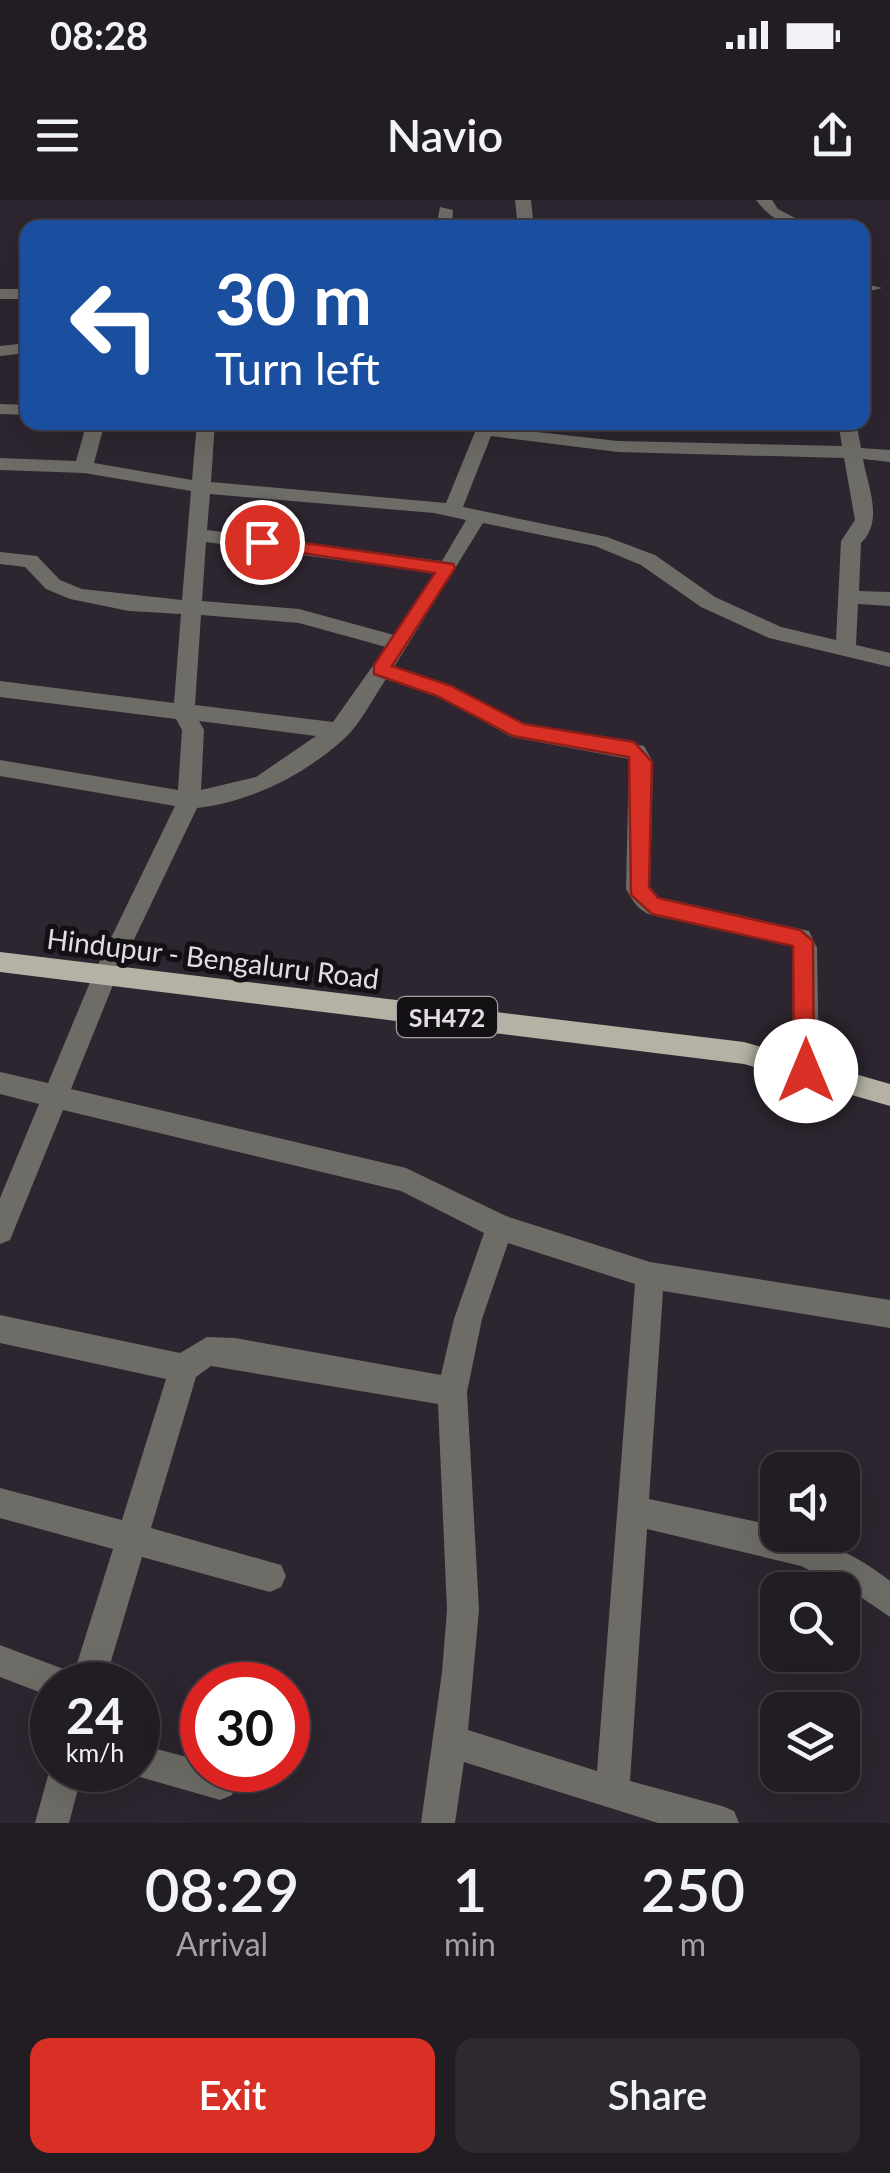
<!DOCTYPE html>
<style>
:root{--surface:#221c23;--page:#2e2930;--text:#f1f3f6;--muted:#a2a1a6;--line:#3f3a41;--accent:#d93025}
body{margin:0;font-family:Lato,sans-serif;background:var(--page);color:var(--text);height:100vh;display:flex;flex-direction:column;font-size:38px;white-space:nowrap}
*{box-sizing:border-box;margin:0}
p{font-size:32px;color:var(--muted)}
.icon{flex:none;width:55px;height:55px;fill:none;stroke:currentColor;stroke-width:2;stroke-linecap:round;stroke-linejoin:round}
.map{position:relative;height:1623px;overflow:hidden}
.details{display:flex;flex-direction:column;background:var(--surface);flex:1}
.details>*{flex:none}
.banner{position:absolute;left:20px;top:20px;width:850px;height:210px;border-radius:20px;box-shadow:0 10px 40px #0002,0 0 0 2px var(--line);background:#1a4fa0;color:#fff;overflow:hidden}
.tools{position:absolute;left:760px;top:1252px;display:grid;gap:20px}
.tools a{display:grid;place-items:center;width:100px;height:100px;border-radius:20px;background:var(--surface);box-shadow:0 10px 40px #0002,0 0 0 2px var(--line);font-size:50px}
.speed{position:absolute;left:30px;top:1462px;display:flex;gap:20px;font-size:50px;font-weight:700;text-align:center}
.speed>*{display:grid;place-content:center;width:130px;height:130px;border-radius:50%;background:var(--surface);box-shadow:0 10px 40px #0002,0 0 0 2px var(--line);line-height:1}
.speed small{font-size:25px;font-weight:400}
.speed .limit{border:15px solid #d22;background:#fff;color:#111}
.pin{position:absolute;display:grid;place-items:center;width:85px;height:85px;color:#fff;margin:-42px;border:5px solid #fff;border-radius:50%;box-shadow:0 2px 10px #0007}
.me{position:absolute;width:110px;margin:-55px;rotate:0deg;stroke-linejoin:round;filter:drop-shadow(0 0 8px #0008)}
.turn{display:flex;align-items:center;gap:35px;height:210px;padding:0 30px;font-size:45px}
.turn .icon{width:130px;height:130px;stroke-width:2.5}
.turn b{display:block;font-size:70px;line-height:85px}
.eta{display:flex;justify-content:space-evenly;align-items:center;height:170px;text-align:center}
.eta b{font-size:60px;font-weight:600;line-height:70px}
.cta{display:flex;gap:20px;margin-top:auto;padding:20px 30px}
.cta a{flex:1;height:115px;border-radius:20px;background:var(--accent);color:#fff;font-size:40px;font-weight:600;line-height:115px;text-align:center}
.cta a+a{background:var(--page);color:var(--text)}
.status{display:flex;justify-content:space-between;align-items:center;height:70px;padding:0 50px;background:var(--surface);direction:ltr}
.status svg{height:28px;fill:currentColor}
header{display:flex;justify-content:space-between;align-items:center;height:130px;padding:0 30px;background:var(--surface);font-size:45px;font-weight:600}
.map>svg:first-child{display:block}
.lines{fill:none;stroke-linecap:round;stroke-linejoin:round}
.minor{fill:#6e6c66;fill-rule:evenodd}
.major{fill:#b5b1a4;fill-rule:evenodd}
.route{fill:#d93025;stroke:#8d1f18;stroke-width:2.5}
.labels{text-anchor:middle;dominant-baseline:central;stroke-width:10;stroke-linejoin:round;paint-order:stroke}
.shield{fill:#131014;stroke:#a4a0a6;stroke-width:2.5}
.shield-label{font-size:25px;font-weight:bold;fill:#e2dde4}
.street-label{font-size:28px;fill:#e2dde4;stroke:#131014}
</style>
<div class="status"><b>08:28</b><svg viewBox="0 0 49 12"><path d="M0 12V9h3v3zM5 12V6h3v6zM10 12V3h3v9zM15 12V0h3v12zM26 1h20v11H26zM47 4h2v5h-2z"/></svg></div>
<header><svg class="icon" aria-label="menu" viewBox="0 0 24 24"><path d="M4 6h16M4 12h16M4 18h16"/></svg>Navio<svg class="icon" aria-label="share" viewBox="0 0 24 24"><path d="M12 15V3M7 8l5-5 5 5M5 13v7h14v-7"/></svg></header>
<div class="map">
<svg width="890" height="1623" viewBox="0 0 890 1623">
<rect width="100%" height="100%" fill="#2d252f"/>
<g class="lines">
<path class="minor" d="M515,0H531L534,28H518Z
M756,0H772L778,9L814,28C789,28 772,21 756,0Z
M440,7L453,10L452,28H436Z
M862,83L882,88L862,93Z
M0,89H28V99H0Z
M28,143V153L0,156V146Z
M0,204L28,205V215L0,214Z
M87,222H105L94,263L192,280L197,222H215L211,282L446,303L475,232L449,222H497L495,226L510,229L618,241L842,246L838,222H856L861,248L890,250V262L863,259C868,287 884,321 861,343L859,391L890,392V406L858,404L856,445L890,453V467L769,438L701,407L641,365L595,346L483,323L394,467L451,486L525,524L644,546L653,562L650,687L658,697L809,731L817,748L819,871L815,879L806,882L797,879L793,871L792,746L651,715C639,711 632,700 626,689L629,559L512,537L437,496L386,479C373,498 361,523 345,538C303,576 252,601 197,608L117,775L71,889L406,968L506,1016L650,1062L890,1100V1128L663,1091L649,1299L767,1324L778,1327V1335C819,1335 858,1356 890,1381V1417L852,1391L801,1366L647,1329L630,1581L722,1606L734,1611L739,1623H658L464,1562L455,1623H421L442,1472L447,1410L438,1204L211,1166L196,1177L151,1328L281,1365L286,1376L281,1387L270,1392L142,1357L104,1485H52V1497L0,1477V1445L74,1473L113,1349L0,1318V1288L122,1320L166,1179L0,1143V1115L180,1153L207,1137L235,1138L441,1175L454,1119L484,1033L401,991L63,910L10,1040L0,1044V998L39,904L0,894V872L48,883L93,775L175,606L0,576V560L178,590L182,530L176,519L0,497V481L174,503L181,414L129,411L70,399L46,389L25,367L0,364V352L37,356L60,380L82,389L182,400L191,291L84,273L0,270V258L76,261ZM491,236L618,252L844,258L855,320L841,341L836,440L781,427L715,397L655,355L607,337L463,307ZM210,294L434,313L466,320L442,361L207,330ZM206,342L435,373L394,435L299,409L202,401ZM201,415L299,423L386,447L333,522L195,505ZM199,521L316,536L256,577L201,590L204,530ZM508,1043L635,1084L597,1571L468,1530L479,1410L467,1192L482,1119Z
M138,1544L202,1561V1570L232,1571L237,1583L232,1595L220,1600L126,1573L125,1570H138Z
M52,1561V1570H83L69,1623H35Z"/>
<path class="major" d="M0,752L744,842L890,884V906L744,864L0,772Z"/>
</g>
<path class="route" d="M262,337L453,364L455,368L392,466L451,486L524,524L634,542L652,562L649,687L658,698L800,730L813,741L814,878L806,881L794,871L793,746L652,714L631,695L629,557L513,536L437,496L374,474V465L435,373L255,346L253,342Z"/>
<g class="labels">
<rect class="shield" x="397" y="797" width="100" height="40" rx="8"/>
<g class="shield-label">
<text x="447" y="817">SH472</text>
</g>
<g class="street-label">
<text transform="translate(213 758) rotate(7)">Hindupur - Bengaluru Road</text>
</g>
</g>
</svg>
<div class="tools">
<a><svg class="icon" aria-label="sound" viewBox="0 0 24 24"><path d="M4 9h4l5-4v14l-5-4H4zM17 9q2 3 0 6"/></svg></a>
<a><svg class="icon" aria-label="search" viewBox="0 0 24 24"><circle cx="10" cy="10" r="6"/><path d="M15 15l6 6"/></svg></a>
<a><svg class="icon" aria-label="layers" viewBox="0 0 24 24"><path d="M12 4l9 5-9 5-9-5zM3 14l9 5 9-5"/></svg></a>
</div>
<div class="speed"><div>24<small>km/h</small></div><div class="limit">30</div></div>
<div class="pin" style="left:262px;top:342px;background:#d93025"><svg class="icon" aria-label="arrive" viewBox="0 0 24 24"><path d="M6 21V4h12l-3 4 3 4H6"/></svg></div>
<svg class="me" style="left:806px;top:871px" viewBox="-20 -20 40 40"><circle r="19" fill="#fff"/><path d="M0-13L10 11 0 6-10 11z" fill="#d93025"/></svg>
<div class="banner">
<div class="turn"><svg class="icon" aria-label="left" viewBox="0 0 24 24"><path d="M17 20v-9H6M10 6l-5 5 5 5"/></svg><div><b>30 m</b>Turn left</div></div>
</div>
</div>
<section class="details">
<div class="eta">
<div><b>08:29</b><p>Arrival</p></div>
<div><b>1</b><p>min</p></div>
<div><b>250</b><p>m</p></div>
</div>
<div class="cta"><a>Exit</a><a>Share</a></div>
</section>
